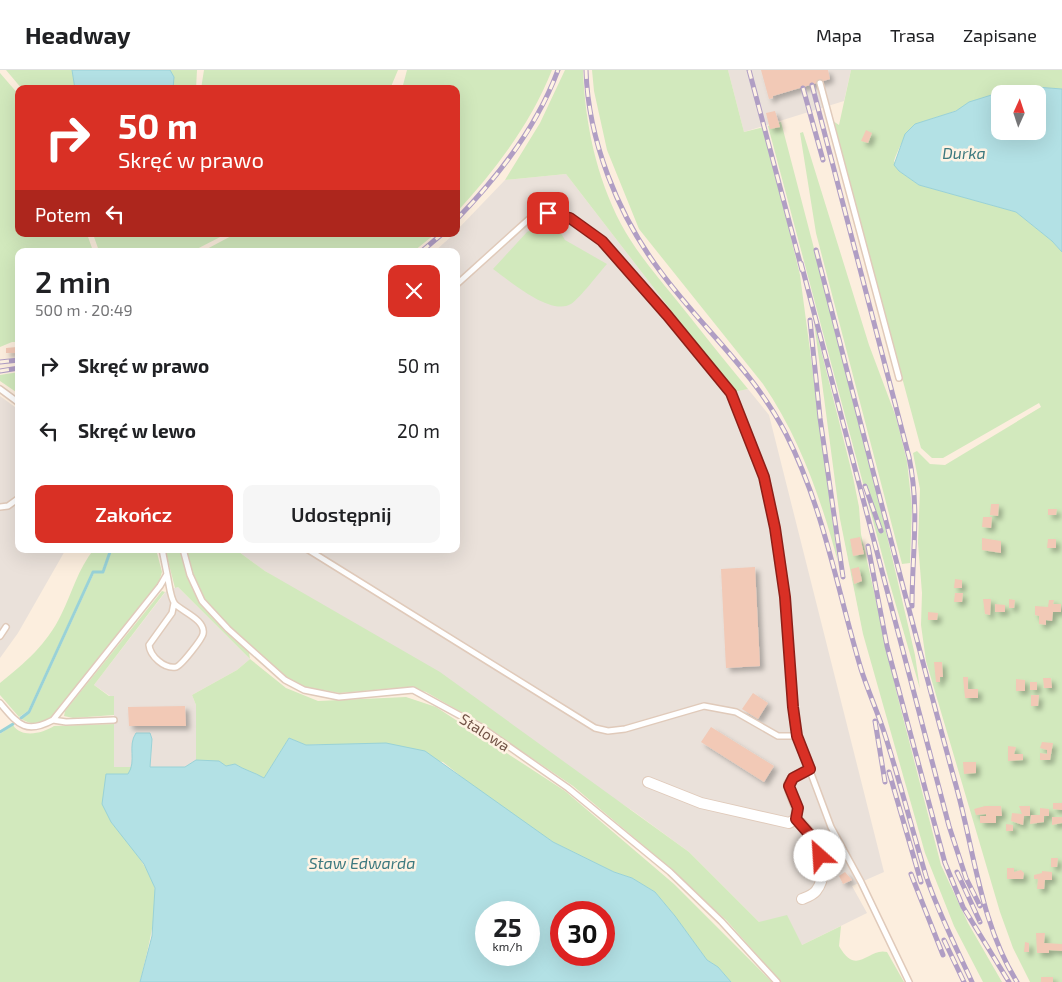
<!DOCTYPE html>
<html lang="pl">
<meta charset="utf-8">
<style>
:root{--surface:#fff;--page:#f6f6f6;--text:#202124;--muted:#757577;--line:#e0e0e0;--accent:#d93025}
body{margin:0;font-family:"Exo 2",sans-serif;background:var(--page);color:var(--text);height:100vh;display:flex;flex-direction:column;font-size:19px;white-space:nowrap}
*{box-sizing:border-box;margin:0}
p{font-size:16px;color:var(--muted)}
.icon{flex:none;width:28px;height:28px;fill:none;stroke:currentColor;stroke-width:2;stroke-linecap:round;stroke-linejoin:round}
.map{position:relative;flex:1;overflow:hidden}
.panel{position:absolute;left:15px;top:178px;width:445px;height:305px;display:flex;flex-direction:column;background:var(--surface);border-radius:10px;box-shadow:0 5px 20px #0002}
.panel>*{flex:none}
.banner{position:absolute;left:15px;top:15px;width:445px;height:152px;border-radius:10px;box-shadow:0 5px 20px #0002;background:#d93025;color:#fff;overflow:hidden}
.needle{width:32px;rotate:3deg}
.tools{position:absolute;left:991px;top:15px;display:grid;gap:10px}
.tools a{display:grid;place-items:center;width:55px;height:55px;border-radius:10px;background:var(--surface);box-shadow:0 5px 20px #0002;font-size:25px}
.speed{position:absolute;left:475px;top:831px;display:flex;gap:10px;font-size:25px;font-weight:700;text-align:center}
.speed>*{display:grid;place-content:center;width:65px;height:65px;border-radius:50%;background:var(--surface);box-shadow:0 5px 20px #0002;line-height:1}
.speed small{font-size:12px;font-weight:400}
.speed .limit{border:8px solid #d22;background:#fff;color:#111}
.pin{position:absolute;display:grid;place-items:center;width:42px;height:42px;color:#fff;margin:-21px;border-radius:10px;box-shadow:0 2px 8px #0006}
.me{position:absolute;width:55px;margin:-28px;rotate:334deg;stroke-linejoin:round;filter:drop-shadow(0 0 4px #0008)}
.turn{display:flex;align-items:center;gap:18px;height:105px;padding:0 20px;font-size:22px}
.turn .icon{width:65px;height:65px;stroke-width:2.5}
.turn b{display:block;font-size:35px;line-height:42px}
.then{display:flex;align-items:center;height:48px;padding:0 20px;background:#0003;gap:10px;font-size:19px}
.round{display:grid;place-items:center;flex:none;width:52px;height:52px;border-radius:10px;background:var(--page)}
.summary{display:flex;align-items:center;justify-content:space-between;height:85px;padding:0 20px}
h1{font-size:30px;font-weight:600;line-height:38px}
.button{display:flex;gap:10px;margin-top:auto;padding:10px 20px}
.button a{flex:1;height:58px;border-radius:10px;background:var(--accent);color:#fff;font-size:20px;font-weight:600;line-height:58px;text-align:center}
.button a+a{background:var(--page);color:var(--text)}
ul{padding:0;list-style:none}
li{display:flex;align-items:center;gap:15px;height:65px;padding:0 20px}
li div{flex:1}
li b{display:block;font-size:19px}
li em{font-style:normal}
header{display:flex;align-items:center;gap:30px;box-sizing:border-box;height:70px;padding:0 25px;background:var(--surface);border-bottom:1px solid var(--line)}
header strong{font-size:24px}
nav{display:flex;gap:28px;margin-inline-start:auto;font-size:18px}
.map>svg:first-child{display:block}
.industrial{fill:#eae1da}
.green{fill:#d2e9bd}
.water{fill:#b3e1e5;stroke:#99d2d7;fill-rule:evenodd}
.lines{fill:none;stroke-linecap:round;stroke-linejoin:round}
.stream{stroke:#99d2d7;stroke-width:3}
.building{fill:#f2c9b6;filter:url(#shadow)}
.lane-casing{stroke:#e0caba;stroke-width:8}
.street-casing{stroke:#e0caba;stroke-width:12}
.lane{stroke:#fff;stroke-width:5}
.street{stroke:#fff;stroke-width:10}
.rail-casing{stroke:#b09ec4;stroke-width:5}
.rail{stroke:#fff3e4;stroke-width:3;stroke-dasharray:9;stroke-linecap:butt}
.route-casing{stroke:#8d1f18;stroke-width:12}
.route{stroke:#d93025;stroke-width:9}
.labels{text-anchor:middle;dominant-baseline:central;stroke-width:5;stroke-linejoin:round;paint-order:stroke}
.street-label{font-size:15px;fill:#725346;stroke:#fff3e4}
.water-label{font-size:16px;font-style:italic;fill:#3d797f;stroke:#fff3e4}
</style>
<header>
<strong>Headway</strong>
<nav><a>Mapa</a><a>Trasa</a><a>Zapisane</a></nav>
</header>
<div class="map">
<svg width="1062" height="912" viewBox="0 0 1062 912">
<defs>
<filter id="shadow"><feDropShadow dx="4" dy="4" stdDeviation="2.5" flood-color="#0004"/></filter>
</defs>
<rect width="100%" height="100%" fill="#fceede"/>
<path class="industrial" d="M728,0H851L844,31L744,62Z
M566,104L734,322L748,319L769,345L884,802L852,816L867,843L802,875L759,852L689,782L633,741L262,499L235,479H456V181H435L454,164H456V161L505,110Z
M0,326L19,340V479H66L18,563L0,588Z
M178,517L250,589L237,600L192,625L196,635V690L185,697H114V626H110L94,615L167,520Z"/>
<path class="green" d="M6,0H72L75,19H22Z
M170,0H197L196,19H173L174,7Z
M204,0H398L390,19H201Z
M407,0H552C530,55 496,99 456,143V19H402Z
M565,0H583C585,53 596,106 621,154C635,180 655,204 674,227C699,258 723,289 748,319L734,322L566,104L505,110L540,53Z
M592,0H728L744,62L764,57L800,205L838,492C821,429 800,368 763,314L639,159L607,80L594,21Z
M851,0H1062V19L1036,17L1029,22L1025,20C1015,24 1008,21 999,23C984,26 969,36 955,41C916,55 911,48 894,91L899,101L919,115L1016,142L1052,171L1062,182V912H1030L1013,878L1000,842L926,591L921,555L922,523L918,473L920,419L913,383L917,381L930,394L945,395L1041,337L1039,333L943,388H932L921,378L833,51L839,55Z
M0,3L19,25V164H87L93,181H19V272H12L0,277Z
M781,52L869,389L915,585L920,619L889,511L768,56Z
M803,62L869,275L896,347L907,391L912,438L910,493L902,494L816,163L800,63Z
M539,156L557,157L565,170L607,194C599,203 580,228 571,234C550,246 510,211 493,199L527,162Z
M93,164H226L193,181H99Z
M235,164H435L414,181H203Z
M814,252L853,407L859,437L861,464L897,624L941,795L968,853L1002,912H983L954,856L925,783L863,564L840,449Z
M19,302V324L0,311V305Z
M94,479H110L102,501L92,502L28,641L19,647L0,625V613C25,593 47,574 61,545C72,523 78,499 94,479Z
M112,479H156L162,502L158,515L53,648C40,654 34,656 21,649L30,643L94,503H104Z
M165,479H180L200,532L249,582L250,589L286,618L318,631L406,627L436,637L565,721L674,814L772,912H731L718,897L707,890L675,846L655,822L632,808L614,802L553,772L488,728L443,692L325,674L306,675L289,668L264,708C254,702 244,700 235,694L226,696L215,691L196,690V635L192,625L237,600L250,589L178,517L175,518Z
M186,479H235L265,501L440,602L689,782L759,852L787,845L802,875L841,856L839,876C857,908 868,877 887,882L904,912H781L727,851L663,792L573,716L480,653L426,622L408,617L340,623L305,617L287,607L230,557L204,530L192,504Z
M162,521L165,522L94,615L109,626H114V645L73,648L64,646L65,641Z
M114,654V697H133L111,752C127,772 146,792 154,816C160,836 145,891 140,912H0V664L13,655C22,669 43,663 54,656Z"/>
<path class="water" d="M72,0H170L174,7L173,19H75Z
M1036,17L1062,19V182L1052,171L1016,142L919,115L899,101L894,95L905,64L915,54L956,41L969,32L985,27L998,23L1009,24H1000V61H1038V24H1015L1025,20L1029,22Z
M136,663H150L152,669L150,697H185L196,690L219,691L226,696L235,694C244,700 254,702 264,708L289,668L306,675L386,673L425,681L553,772L614,802L632,808L655,822L675,846L707,890L718,897L731,912H140L152,866L155,818L144,794L111,752L102,734L106,704H128C137,691 127,676 136,663ZM486,842H529V885H486ZM561,842H604V885H561Z"/>
<g class="lines">
<path class="stream" d="M21,648L29,642L93,502H103L111,479
M0,662L13,654"/>
</g>
<path class="building" d="M761,0H828L830,9L773,26V28L769,29Z
M775,41L780,57L770,59L766,43Z
M866,60L872,63L868,73L861,71Z
M17,277V283H6V278Z
M991,434H999L998,446L990,445Z
M1048,439H1057L1056,445H1048Z
M983,447H992L991,458L982,457Z
M860,467L864,484L853,486L850,469Z
M982,468L1001,471V483L982,480Z
M1048,469H1056V478H1047Z
M755,497L760,596L726,598L721,499Z
M859,497L862,511L854,514L851,499Z
M955,509L962,510V518H954Z
M955,523H963L962,532H954Z
M983,529H991L990,545L985,544Z
M1009,529L1015,530L1014,538H1009Z
M1049,530H1054L1053,534H1061V542H1053L1052,551L1046,550V555L1039,554V546L1035,545V536L1048,537Z
M995,534L1005,535V542H995Z
M928,542L938,543L937,550H928Z
M934,592H942L943,607H940V612H936Z
M963,607H968V619H978V628H965Z
M1043,608H1051L1052,618H1044Z
M1016,609L1025,610V621H1016Z
M1030,612H1037V620H1030Z
M753,623L768,633L758,649L742,639Z
M1031,625H1039L1038,636H1031Z
M185,636L186,656H129L128,637Z
M711,657L774,696L764,712L701,672Z
M1042,672L1053,673L1050,690H1040V683L1047,684V680L1040,678Z
M1008,676L1016,677L1014,684H1023V690L1008,691Z
M963,692H976V703L964,704Z
M1053,733H1062V740L1053,739Z
M985,736H1001L1002,746H996V753H980V746H986V744L976,745L974,739Z
M1019,736H1030V746H1024L1023,755L1011,751L1012,743L1022,744Z
M1040,738L1049,739V746H1044V752L1030,754L1031,745H1040Z
M1052,747H1062V753L1052,755Z
M1006,754L1013,755V761H1006Z
M1051,788H1058L1057,797H1051Z
M1007,798H1014V802L1021,800L1024,803L1023,809H1007Z
M1042,801L1052,802V810H1045L1044,819H1037L1038,809H1034V805L1042,803Z
M845,802L852,810L843,814L839,806Z
M1036,863H1045L1044,873L1062,874V881L1049,880V883H1037Z
M1025,872L1029,873V882H1024Z
M1041,907H1053V912H1041Z"/>
<g class="lines">
<g class="lane-casing">
<path id="lane" d="M820,13L899,308
M456,215L529,149L548,143L570,148L602,171L667,245L731,323L764,407L775,458L782,495L793,637L797,666L831,757L861,812L909,912
M0,319L19,333
M0,437L8,436L19,428
M183,479L190,505L202,531L228,559L285,610L304,620L339,627L413,620L481,657L568,718L670,802L721,851L777,912
M307,479L595,658L608,661L625,659L704,636L736,642L778,666H797
M167,504C169,512 170,528 175,534C183,542 206,550 203,564C202,569 181,596 176,597C164,599 150,586 149,575L172,543L174,533
M0,566L6,557
M0,633C18,654 25,665 53,650L160,516L167,504L162,479
M53,650L66,652L114,650"/>
</g>
<g class="street-casing">
<path id="street" d="M648,712L701,733L789,753L796,749L797,738L790,720L789,714L793,708L810,699
M796,749C814,763 833,799 816,821C813,825 807,827 802,829"/>
</g>
<use href="#lane" class="lane"/>
<use href="#street" class="street"/>
<g class="rail-casing">
<path id="rail" d="M586,0C588,70 618,145 660,201C701,257 753,300 786,364C824,439 837,519 861,599C868,621 878,643 885,665C900,712 912,759 926,806C938,842 956,877 972,912
M749,0L802,200
M812,15L909,387C920,440 912,483 912,536
M803,18L823,90
M456,150C498,107 537,57 558,0
M816,180C862,358 907,536 955,712C974,778 980,853 1017,912
M422,181L442,164
M801,193L949,756L966,808L980,836
M810,250L820,348L843,507
M0,292L19,290
M0,301L19,298
M865,416L881,461
M868,476L887,576L945,793L963,837L1009,912
M875,651L885,712
M889,702L921,812
M957,802L980,852
M911,804L943,885
M944,870L964,912"/>
</g>
<use href="#rail" class="rail"/>
</g>
<g class="lines">
<g class="route-casing">
<path id="route" d="M548,143L570,148L602,171L667,245L731,323L764,407L775,458L785,527L793,637L797,666L810,699L793,708L789,716L798,738L796,749L810,765L820,786"/>
</g>
<use href="#route" class="route"/>
</g>
<g class="labels">
<g class="street-label">
<text transform="translate(485 662) rotate(33)">Stalowa</text>
</g>
<g class="water-label">
<text x="964" y="82">Durka</text>
<text x="362" y="792">Staw Edwarda</text>
</g>
</g>
</svg>
<div class="tools">
<a><svg class="needle" viewBox="-14 -14 28 28"><path d="M0-13l5 13h-10z" fill="#e53935"/><path d="M0 13l5-13h-10z" fill="#757577"/></svg></a>
</div>
<div class="speed"><div>25<small>km/h</small></div><div class="limit">30</div></div>
<div class="pin" style="left:548px;top:143px;background:#d93025"><svg class="icon" aria-label="arrive" viewBox="0 0 24 24"><path d="M6 21V4h12l-3 4 3 4H6"/></svg></div>
<svg class="me" style="left:820px;top:786px" viewBox="-20 -20 40 40"><circle r="19" fill="#fff"/><path d="M0-13L10 11 0 6-10 11z" fill="#d93025"/></svg>
<div class="banner">
<div class="turn"><svg class="icon" aria-label="right" viewBox="0 0 24 24"><path d="M7 20v-9h11M14 6l5 5-5 5"/></svg><div><b>50 m</b>Skręć w prawo</div></div>
<div class="then">Potem<svg class="icon" aria-label="left" viewBox="0 0 24 24"><path d="M17 20v-9H6M10 6l-5 5 5 5"/></svg></div>
</div>
<section class="panel">
<div class="summary"><div><h1>2 min</h1><p>500 m · 20:49</p></div><a class="round" style="background:#d93025;color:#fff"><svg class="icon" aria-label="close" viewBox="0 0 24 24"><path d="M6 6l12 12M18 6L6 18"/></svg></a></div>
<ul>
<li><svg class="icon" aria-label="right" viewBox="0 0 24 24"><path d="M7 20v-9h11M14 6l5 5-5 5"/></svg><div><b>Skręć w prawo</b></div><em>50 m</em></li>
<li><svg class="icon" aria-label="left" viewBox="0 0 24 24"><path d="M17 20v-9H6M10 6l-5 5 5 5"/></svg><div><b>Skręć w lewo</b></div><em>20 m</em></li>
</ul>
<div class="button"><a>Zakończ</a><a>Udostępnij</a></div>
</section>
</div>
